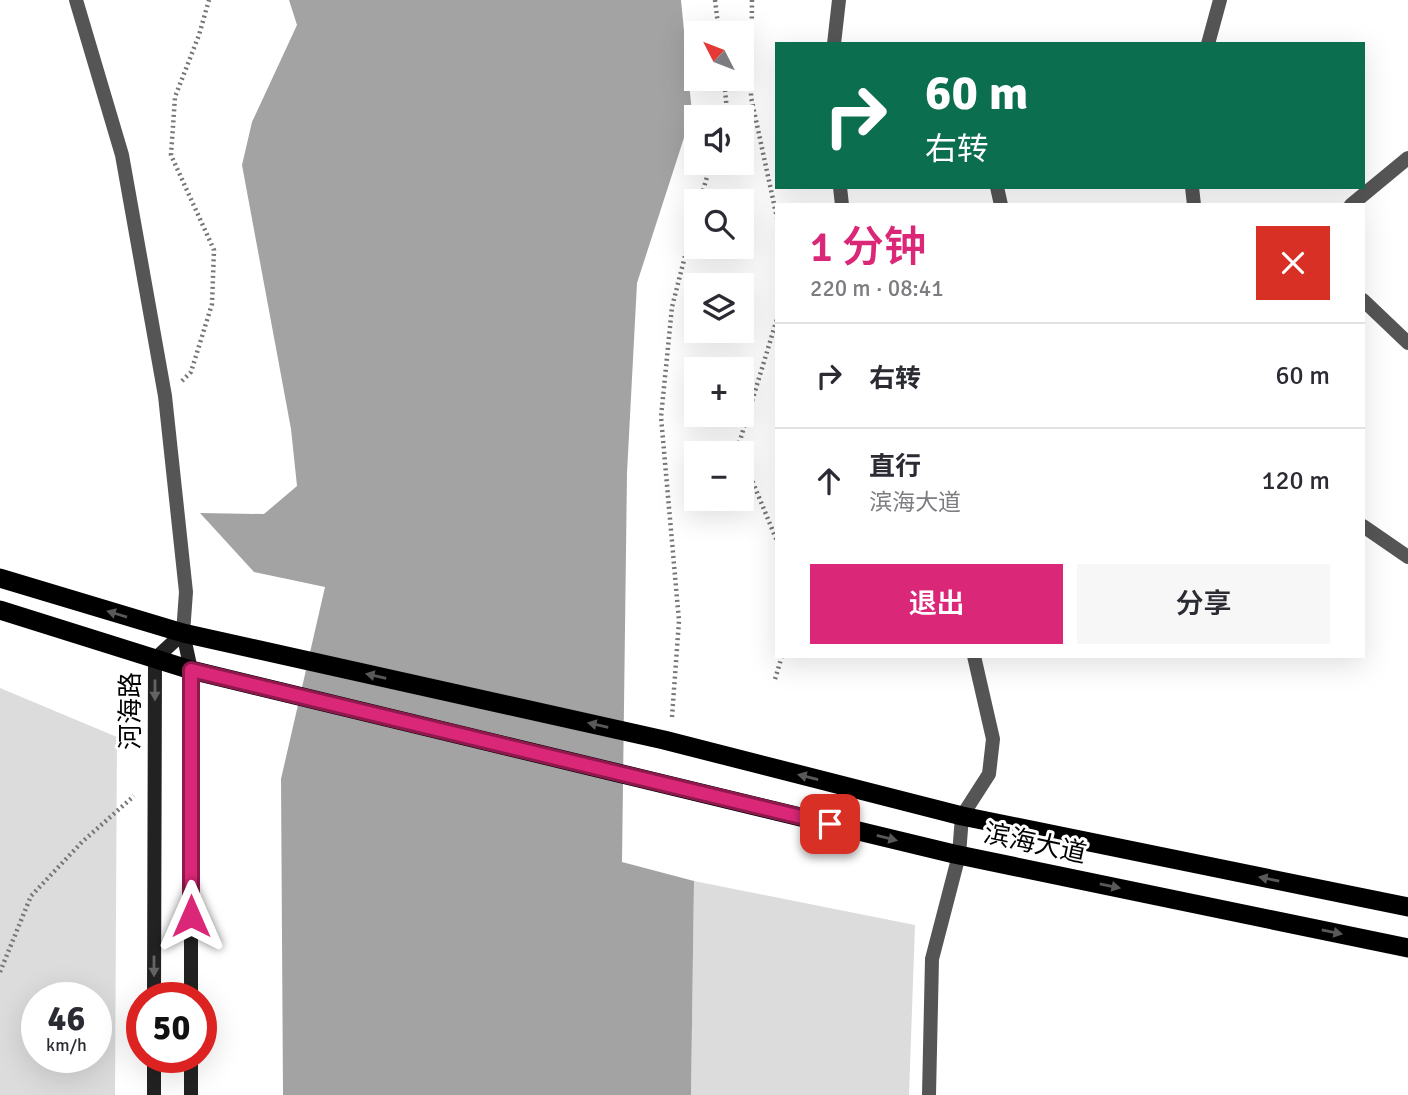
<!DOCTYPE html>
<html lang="zh">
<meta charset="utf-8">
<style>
:root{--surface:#fff;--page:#f7f7f7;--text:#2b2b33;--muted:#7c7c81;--line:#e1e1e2;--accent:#db2777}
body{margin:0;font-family:Signika,"Noto Sans SC",sans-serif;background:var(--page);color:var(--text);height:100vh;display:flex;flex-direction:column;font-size:26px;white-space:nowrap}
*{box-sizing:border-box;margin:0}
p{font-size:23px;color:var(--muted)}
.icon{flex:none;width:38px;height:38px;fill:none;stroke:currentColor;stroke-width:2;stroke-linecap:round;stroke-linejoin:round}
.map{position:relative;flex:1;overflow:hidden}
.panel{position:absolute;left:775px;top:203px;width:590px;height:455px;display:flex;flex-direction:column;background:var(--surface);border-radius:0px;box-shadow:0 7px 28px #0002}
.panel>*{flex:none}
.top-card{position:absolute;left:775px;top:42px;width:590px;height:147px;border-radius:0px;box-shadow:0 7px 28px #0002;background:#0b6e4f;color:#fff;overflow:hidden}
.needle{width:46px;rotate:312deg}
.tools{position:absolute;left:684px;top:21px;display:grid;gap:14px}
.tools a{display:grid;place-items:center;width:70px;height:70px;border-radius:0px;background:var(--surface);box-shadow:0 7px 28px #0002;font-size:35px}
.speed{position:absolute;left:21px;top:982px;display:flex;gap:14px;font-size:35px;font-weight:700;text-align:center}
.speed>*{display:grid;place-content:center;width:91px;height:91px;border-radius:50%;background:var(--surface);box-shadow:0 7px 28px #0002;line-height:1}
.speed small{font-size:18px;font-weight:400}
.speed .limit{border:10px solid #d22;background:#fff;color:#111}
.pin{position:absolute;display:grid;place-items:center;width:60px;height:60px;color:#fff;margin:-30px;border-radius:14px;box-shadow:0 4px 10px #0006}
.me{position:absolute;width:77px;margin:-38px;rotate:0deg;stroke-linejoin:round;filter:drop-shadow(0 0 5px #0008)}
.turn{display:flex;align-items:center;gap:24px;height:147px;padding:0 35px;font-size:32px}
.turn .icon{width:91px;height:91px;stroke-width:2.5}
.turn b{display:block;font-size:49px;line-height:60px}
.round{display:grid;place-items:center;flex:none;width:74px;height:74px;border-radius:0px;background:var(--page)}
.head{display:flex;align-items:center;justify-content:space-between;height:119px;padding:0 35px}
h1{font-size:42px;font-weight:600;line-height:52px;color:var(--accent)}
.cta{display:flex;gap:14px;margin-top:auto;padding:14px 35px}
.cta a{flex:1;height:80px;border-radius:0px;background:var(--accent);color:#fff;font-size:28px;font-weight:600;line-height:80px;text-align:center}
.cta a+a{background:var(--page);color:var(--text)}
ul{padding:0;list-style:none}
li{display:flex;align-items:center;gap:21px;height:105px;padding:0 35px;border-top:2px solid var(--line)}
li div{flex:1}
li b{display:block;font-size:26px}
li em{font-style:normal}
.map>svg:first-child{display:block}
.green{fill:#dcdcdc;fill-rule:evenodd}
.water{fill:#a3a3a3}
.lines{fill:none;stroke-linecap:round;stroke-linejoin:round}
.path{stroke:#777;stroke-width:4.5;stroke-dasharray:2 3.5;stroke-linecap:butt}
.service{stroke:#555;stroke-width:14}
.minor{stroke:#555;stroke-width:14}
.secondary{stroke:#222;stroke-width:14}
.trunk{stroke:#000;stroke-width:19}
.oneway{fill:#595959}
.oneway2{fill:#646464}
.route-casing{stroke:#8e194d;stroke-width:18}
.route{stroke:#db2777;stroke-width:12}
.labels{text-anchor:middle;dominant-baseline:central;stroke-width:6;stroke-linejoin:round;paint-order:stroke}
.street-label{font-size:26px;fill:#000;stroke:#fff}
</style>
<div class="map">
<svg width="1408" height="1095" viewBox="0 0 1408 1095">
<rect width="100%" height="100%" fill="#fff"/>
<path class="green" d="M0,688L117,737L115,1095H0ZM37,998H96V1057H37Z
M694,881L915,925L909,1095H691Z"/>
<path class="water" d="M289,0H681L692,113L637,283L627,473L622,862L694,881L691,1095H283L281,779L325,587L254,572L200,513L264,514L297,486L291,429L242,165L252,122L297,25Z"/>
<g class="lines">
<path class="path" d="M715,0L719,33
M752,0L751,97L777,218
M724,79L727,111L725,117
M700,201L711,163
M182,381L191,372L212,304L214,250L171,155L175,97L199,35L209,0
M741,453L738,447L777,319
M742,456L777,541
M775,679L782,656
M672,717L679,621L661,417L672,307L696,213
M0,972L31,896L82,842L134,796"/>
<path class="service" d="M76,0L122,155L165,396L186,592L183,633
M1208,44L1220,0
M997,187L1001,205
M1192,187L1194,205
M1351,205L1408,158
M1363,300L1408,343
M1363,526L1408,557"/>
<path class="minor" d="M834,44L839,0
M840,187L842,205
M929,1095L932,959L959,855L962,816L989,774L993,739L974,656"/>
<path class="secondary" d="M183,633L191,670V998
M154,998L155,659L183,633
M154,1095V1057
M191,1095V1057"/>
<path class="trunk" d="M0,578L183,633L664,740L962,816L1408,907
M0,610L191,670L954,854L1408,948"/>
</g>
<defs><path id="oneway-solid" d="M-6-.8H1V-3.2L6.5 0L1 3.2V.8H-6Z" transform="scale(1.75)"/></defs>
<g class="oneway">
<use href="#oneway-solid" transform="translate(117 614) rotate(-163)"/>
<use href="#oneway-solid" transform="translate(376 676) rotate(-167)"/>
<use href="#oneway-solid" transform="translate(598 725) rotate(-167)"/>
<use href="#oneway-solid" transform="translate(808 777) rotate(-166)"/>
<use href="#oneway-solid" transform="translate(887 838) rotate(14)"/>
<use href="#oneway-solid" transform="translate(1269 879) rotate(-168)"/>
<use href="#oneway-solid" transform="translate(1110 886) rotate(12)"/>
<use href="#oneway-solid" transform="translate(1332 932) rotate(12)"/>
</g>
<g class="oneway2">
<use href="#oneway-solid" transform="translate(155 690) rotate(90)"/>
<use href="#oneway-solid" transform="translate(154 966) rotate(90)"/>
</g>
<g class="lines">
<g class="route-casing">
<path id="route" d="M191,916V670L830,824"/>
</g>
<use href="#route" class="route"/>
</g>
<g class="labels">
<g class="street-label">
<text transform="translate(131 711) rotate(-90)">河海路</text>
<text transform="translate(1035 844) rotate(12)">滨海大道</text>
</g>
</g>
</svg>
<div class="tools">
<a><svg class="needle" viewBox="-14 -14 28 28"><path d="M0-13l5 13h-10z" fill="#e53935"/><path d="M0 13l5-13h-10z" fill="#7c7c81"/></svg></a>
<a><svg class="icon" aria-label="sound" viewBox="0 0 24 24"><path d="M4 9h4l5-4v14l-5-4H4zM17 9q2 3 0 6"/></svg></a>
<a><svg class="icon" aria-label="search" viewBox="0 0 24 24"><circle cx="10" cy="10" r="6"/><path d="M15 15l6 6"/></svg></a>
<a><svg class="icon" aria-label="layers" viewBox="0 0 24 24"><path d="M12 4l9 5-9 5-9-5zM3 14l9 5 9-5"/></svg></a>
<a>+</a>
<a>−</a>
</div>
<div class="speed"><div>46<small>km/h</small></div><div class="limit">50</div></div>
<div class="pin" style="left:830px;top:824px;background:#d93025"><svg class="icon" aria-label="arrive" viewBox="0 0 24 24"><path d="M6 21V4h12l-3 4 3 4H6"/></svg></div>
<svg class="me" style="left:191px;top:916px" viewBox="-20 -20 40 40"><path d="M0-17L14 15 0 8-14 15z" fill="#db2777" stroke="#fff" stroke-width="4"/></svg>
<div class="top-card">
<div class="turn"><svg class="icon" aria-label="right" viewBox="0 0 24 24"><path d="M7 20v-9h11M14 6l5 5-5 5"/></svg><div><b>60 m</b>右转</div></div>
</div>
<section class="panel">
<div class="head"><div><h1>1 分钟</h1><p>220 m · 08:41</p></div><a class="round" style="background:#d93025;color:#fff"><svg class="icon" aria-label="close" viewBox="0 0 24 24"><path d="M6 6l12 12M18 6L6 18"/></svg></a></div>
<ul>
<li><svg class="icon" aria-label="right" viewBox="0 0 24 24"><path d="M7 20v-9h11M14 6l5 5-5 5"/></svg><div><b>右转</b></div><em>60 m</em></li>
<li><svg class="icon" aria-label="ahead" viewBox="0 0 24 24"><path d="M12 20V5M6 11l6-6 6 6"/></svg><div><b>直行</b><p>滨海大道</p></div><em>120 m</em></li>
</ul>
<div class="cta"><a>退出</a><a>分享</a></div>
</section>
</div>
